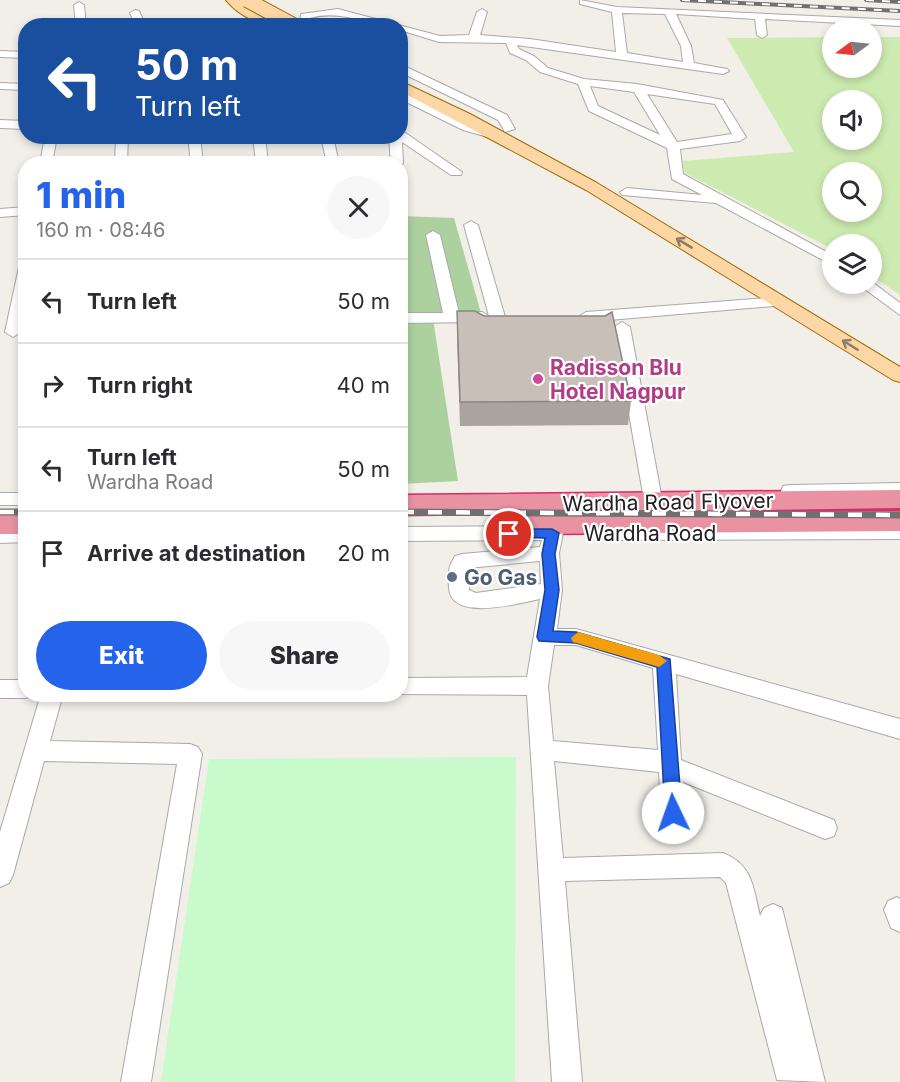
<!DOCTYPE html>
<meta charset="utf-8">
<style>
:root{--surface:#fff;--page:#f7f7f7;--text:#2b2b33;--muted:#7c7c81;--line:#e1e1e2;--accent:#2563eb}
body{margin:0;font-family:Inter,sans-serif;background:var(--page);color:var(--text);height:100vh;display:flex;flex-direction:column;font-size:22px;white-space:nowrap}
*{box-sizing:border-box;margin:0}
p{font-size:20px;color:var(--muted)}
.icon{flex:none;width:33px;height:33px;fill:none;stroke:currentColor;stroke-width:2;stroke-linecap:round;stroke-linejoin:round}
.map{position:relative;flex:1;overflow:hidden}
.panel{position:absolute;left:18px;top:156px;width:390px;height:546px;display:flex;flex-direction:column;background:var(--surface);border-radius:24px;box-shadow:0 3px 9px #0003}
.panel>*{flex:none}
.top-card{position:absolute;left:18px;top:18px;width:390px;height:126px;border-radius:24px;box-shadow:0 3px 9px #0003;background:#1a4fa0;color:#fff;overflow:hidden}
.needle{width:39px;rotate:255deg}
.buttons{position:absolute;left:822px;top:18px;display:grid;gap:12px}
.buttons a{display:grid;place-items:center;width:60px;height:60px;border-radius:50%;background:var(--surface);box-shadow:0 3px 9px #0003;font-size:30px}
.pin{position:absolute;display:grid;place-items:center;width:51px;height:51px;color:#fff;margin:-26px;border:3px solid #fff;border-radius:50%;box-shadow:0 2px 6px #0007}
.me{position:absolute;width:66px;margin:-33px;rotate:357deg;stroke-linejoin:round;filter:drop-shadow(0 0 4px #0008)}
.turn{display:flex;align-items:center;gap:21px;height:126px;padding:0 18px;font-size:27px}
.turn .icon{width:78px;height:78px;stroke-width:2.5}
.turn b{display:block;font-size:42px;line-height:51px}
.round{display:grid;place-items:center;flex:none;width:63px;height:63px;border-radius:32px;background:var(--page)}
.headline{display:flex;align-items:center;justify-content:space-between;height:102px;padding:0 18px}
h1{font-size:36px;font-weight:800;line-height:45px;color:var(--accent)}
.primary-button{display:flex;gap:12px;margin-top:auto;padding:12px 18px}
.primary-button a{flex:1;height:69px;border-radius:36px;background:var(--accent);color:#fff;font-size:24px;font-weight:800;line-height:69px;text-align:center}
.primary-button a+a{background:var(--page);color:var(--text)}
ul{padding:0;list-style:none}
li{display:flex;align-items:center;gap:18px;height:84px;padding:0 18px;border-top:2px solid var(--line)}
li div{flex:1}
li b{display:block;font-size:22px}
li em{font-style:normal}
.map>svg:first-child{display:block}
.grass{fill:#cdebb0;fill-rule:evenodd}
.forest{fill:#add19e}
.park{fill:#c8facc}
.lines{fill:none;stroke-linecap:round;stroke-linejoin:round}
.minor-casing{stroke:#a9a9a9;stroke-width:2}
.major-casing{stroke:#a06b00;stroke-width:2}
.highway-casing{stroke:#dc2a67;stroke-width:3}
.minor{fill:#fff;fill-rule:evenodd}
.major{fill:#fcd6a4;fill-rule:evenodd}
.highway{fill:#e892a2;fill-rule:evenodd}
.rail-far1-casing{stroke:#707070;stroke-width:4}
.rail-casing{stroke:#707070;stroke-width:7}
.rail-far1{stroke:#fff;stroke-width:2;stroke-dasharray:8;stroke-linecap:butt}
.rail{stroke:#fff;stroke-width:4.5;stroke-dasharray:14;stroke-linecap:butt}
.major-bridge-casing{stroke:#a06b00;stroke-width:16;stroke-linecap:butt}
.major-bridge{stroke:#fcd6a4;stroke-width:14}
.wall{fill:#aba49e}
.building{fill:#c7bfb8;stroke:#8b8681;stroke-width:1.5}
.oneway{stroke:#8f7c63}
.route{fill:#2563eb;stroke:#184099;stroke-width:1.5}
.slow{fill:#f59e0b}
.hotel-dot{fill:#d1479c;stroke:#fff;stroke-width:2}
.service-dot{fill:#5c6f8a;stroke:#fff;stroke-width:2}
.labels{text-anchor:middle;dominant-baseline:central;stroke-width:4.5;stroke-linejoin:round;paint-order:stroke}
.hotel-label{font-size:21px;font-weight:bold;fill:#b23c85;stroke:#fff;text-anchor:start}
.street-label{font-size:21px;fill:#222;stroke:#fff}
.service-label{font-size:21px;font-weight:bold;fill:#4e5e75;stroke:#fff;text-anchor:start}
</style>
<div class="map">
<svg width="900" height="1082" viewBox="0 0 900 1082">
<rect width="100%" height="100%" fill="#f2efe9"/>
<path class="grass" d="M832,37V68H872V37H900V295L872,276V244H832V249L685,173L682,161L794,152L727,38ZM832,100H872V140H832ZM832,172H872V212H832Z"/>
<path class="forest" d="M400,216L454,218L481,313L433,319L458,481L401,484Z"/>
<path class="park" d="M516,757L515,1082H161L209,759Z"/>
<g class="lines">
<g class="minor-casing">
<path id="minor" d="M580,0L617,7L900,20V26L765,19L767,35L762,38L757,35L755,19L676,14L691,46L694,63L727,69L729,71L723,74L517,45L519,49L534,56L548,68L584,79L637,84L723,100L746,137L740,141L680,149L683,174L832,255V265L716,203L622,195L620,192L627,188L702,195L672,179L667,148L589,111L578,84L540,72L526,60L510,53L506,43L439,42L400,30V26C370,26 341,9 310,18L309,26L300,24L301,14L338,9L440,36L469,35L477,12L482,9L487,12L480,35L530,39L616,52L612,12L580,4ZM622,13L665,14L681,46L683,62L627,53ZM590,86L634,92L660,135L598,106ZM647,94L715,104L732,134L677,142Z
M79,2L84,5L86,26H76L74,5Z
M135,10L139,11L146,26H136L130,13Z
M0,51L26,52V58L0,57Z
M400,64L507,115L515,129L505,132L498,120L400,72Z
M0,83L26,84V90L0,89Z
M400,91L471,124L501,135L495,139L463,130L400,99Z
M0,120L26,121V129L0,128Z
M400,131L404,132L462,172L461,175H451L402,142L403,163L400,166V164H391L389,136H400Z
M45,136H57L52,164H40Z
M116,136H128L127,164H115Z
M188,136H200L203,164H191Z
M253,136H265L268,164H256Z
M321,136H333L339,164H327Z
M26,207V215L0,217V209Z
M471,221L478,225L505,317L502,320L497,322L490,317L482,322L400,323V313H443L426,235L433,231L440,235L459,313L482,312L489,316L464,225Z
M26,263V308L21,332L13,337L5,332L19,267Z
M872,282L900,303V315L858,284Z
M781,297L786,299L789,302L786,305L586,322L578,317L586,312Z
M622,322L630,327L661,494L659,499H645L643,494L614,327Z
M900,483V495L790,497L783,496L781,491L783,486L790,485Z
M0,493H26V505H0Z
M900,525V539L612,540L605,538L602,533L605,528L612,526Z
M553,526L560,528L563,533L559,553L562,590L557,629H576L900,719V739L676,674L681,760L834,820L837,828L834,836L825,839L683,782L685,813L682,821L673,824L664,821L661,813L659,772L554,761L563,858L723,853C753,865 753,887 760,916L764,908L773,904L782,908L825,1082L777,1080L726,883L720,877L565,881L582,1082H552L527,695L396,694H400V678L527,677L540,599C519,603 450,623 449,587C448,574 448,567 455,556L462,554L540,547L542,540L400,541V527ZM540,561L541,584L476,593L469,590L468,568ZM554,645H576L653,668L658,750L553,741L548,686Z
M26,528V542L0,543V529Z
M0,680H26V694H34L26,698H0Z
M41,694H63L50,741L190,744L198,747L202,754L151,1082H121L177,764L44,761L13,875L9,883L0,887V832Z
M897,897L900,899V932L891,928L884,910L888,901Z"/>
</g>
<g class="major-casing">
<path id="major" d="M226,0H239L282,26C261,26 240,17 226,0Z
M400,81L470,114L597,183L900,367V382L893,380L586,190L400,91Z"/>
</g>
<g class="highway-casing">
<path id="highway" d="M900,490V508L400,515V495Z
M900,511V531L527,534L517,531L513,524L517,517L527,514Z
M0,514H26V534H0Z"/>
</g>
<use href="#minor" class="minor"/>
<use href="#major" class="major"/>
<use href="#highway" class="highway"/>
<g class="rail-far1-casing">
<path id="rail-far1" d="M682,0L900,11
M866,0L900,2"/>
</g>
<g class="rail-casing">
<path id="rail" d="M0,512H26
M400,512L900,515"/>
</g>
<use href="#rail-far1" class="rail-far1"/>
<use href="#rail" class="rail"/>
<g class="major-bridge-casing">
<path id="major-bridge" d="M247,0L295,26"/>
</g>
<use href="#major-bridge" class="major-bridge"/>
</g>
<path class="wall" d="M457,311L484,316L631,401L628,425L460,426L457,334Z"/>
<path class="building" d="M457,311H475L484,316H605L612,312L631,401L460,402Z"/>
<defs><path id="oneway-shaft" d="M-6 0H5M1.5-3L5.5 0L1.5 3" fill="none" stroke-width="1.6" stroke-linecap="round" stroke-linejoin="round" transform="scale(1.5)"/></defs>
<g class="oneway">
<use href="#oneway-shaft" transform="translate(684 243) rotate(-149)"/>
<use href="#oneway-shaft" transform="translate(850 345) rotate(-148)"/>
</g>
<path class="route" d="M509,529H552L559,533L555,554L559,590L553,631L576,632L670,659L682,813L679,818L673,820L667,818L665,813L657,667L576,643L539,641L537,637L545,590L542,554L545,538L504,537L502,534Z"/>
<path class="slow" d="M578,632L659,655L667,661L659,667L573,642L571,638Z"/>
<circle class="hotel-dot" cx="538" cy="379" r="6"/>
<circle class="service-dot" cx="452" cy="577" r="6"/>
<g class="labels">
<g class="hotel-label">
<text x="550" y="367">Radisson Blu<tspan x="550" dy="24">Hotel Nagpur</tspan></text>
</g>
<g class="street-label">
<text transform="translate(668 502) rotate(-1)">Wardha Road Flyover</text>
<text x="650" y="533">Wardha Road</text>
</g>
<g class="service-label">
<text x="464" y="577">Go Gas</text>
</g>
</g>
</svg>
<div class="buttons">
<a><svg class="needle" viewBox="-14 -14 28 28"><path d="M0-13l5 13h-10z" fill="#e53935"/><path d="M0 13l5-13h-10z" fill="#7c7c81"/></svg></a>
<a><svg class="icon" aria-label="sound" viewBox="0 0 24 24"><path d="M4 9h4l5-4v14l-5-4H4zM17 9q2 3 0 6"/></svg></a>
<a><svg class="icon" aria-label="search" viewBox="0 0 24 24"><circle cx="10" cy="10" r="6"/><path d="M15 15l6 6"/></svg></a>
<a><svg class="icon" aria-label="layers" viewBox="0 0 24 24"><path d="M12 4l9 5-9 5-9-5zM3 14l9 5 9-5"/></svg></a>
</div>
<div class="pin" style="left:509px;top:534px;background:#d93025"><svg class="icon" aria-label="arrive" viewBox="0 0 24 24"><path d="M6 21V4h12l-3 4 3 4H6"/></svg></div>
<svg class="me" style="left:673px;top:813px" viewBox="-20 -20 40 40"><circle r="19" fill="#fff"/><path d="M0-13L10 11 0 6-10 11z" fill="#2563eb"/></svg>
<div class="top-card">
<div class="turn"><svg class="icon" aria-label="left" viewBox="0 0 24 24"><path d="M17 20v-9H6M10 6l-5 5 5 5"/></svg><div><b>50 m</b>Turn left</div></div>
</div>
<section class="panel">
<div class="headline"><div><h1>1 min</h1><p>160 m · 08:46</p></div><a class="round"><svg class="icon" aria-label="close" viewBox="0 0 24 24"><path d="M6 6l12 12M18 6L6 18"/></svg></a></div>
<ul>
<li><svg class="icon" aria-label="left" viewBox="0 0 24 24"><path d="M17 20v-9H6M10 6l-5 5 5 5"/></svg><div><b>Turn left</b></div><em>50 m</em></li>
<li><svg class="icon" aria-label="right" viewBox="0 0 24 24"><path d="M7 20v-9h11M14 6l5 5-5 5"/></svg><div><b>Turn right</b></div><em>40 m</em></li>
<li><svg class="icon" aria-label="left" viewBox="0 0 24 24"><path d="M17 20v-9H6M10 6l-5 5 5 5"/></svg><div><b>Turn left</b><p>Wardha Road</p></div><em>50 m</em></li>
<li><svg class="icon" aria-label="arrive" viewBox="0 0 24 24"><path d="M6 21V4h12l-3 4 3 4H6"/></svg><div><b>Arrive at destination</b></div><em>20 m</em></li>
</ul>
<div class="primary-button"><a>Exit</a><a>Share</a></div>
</section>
</div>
